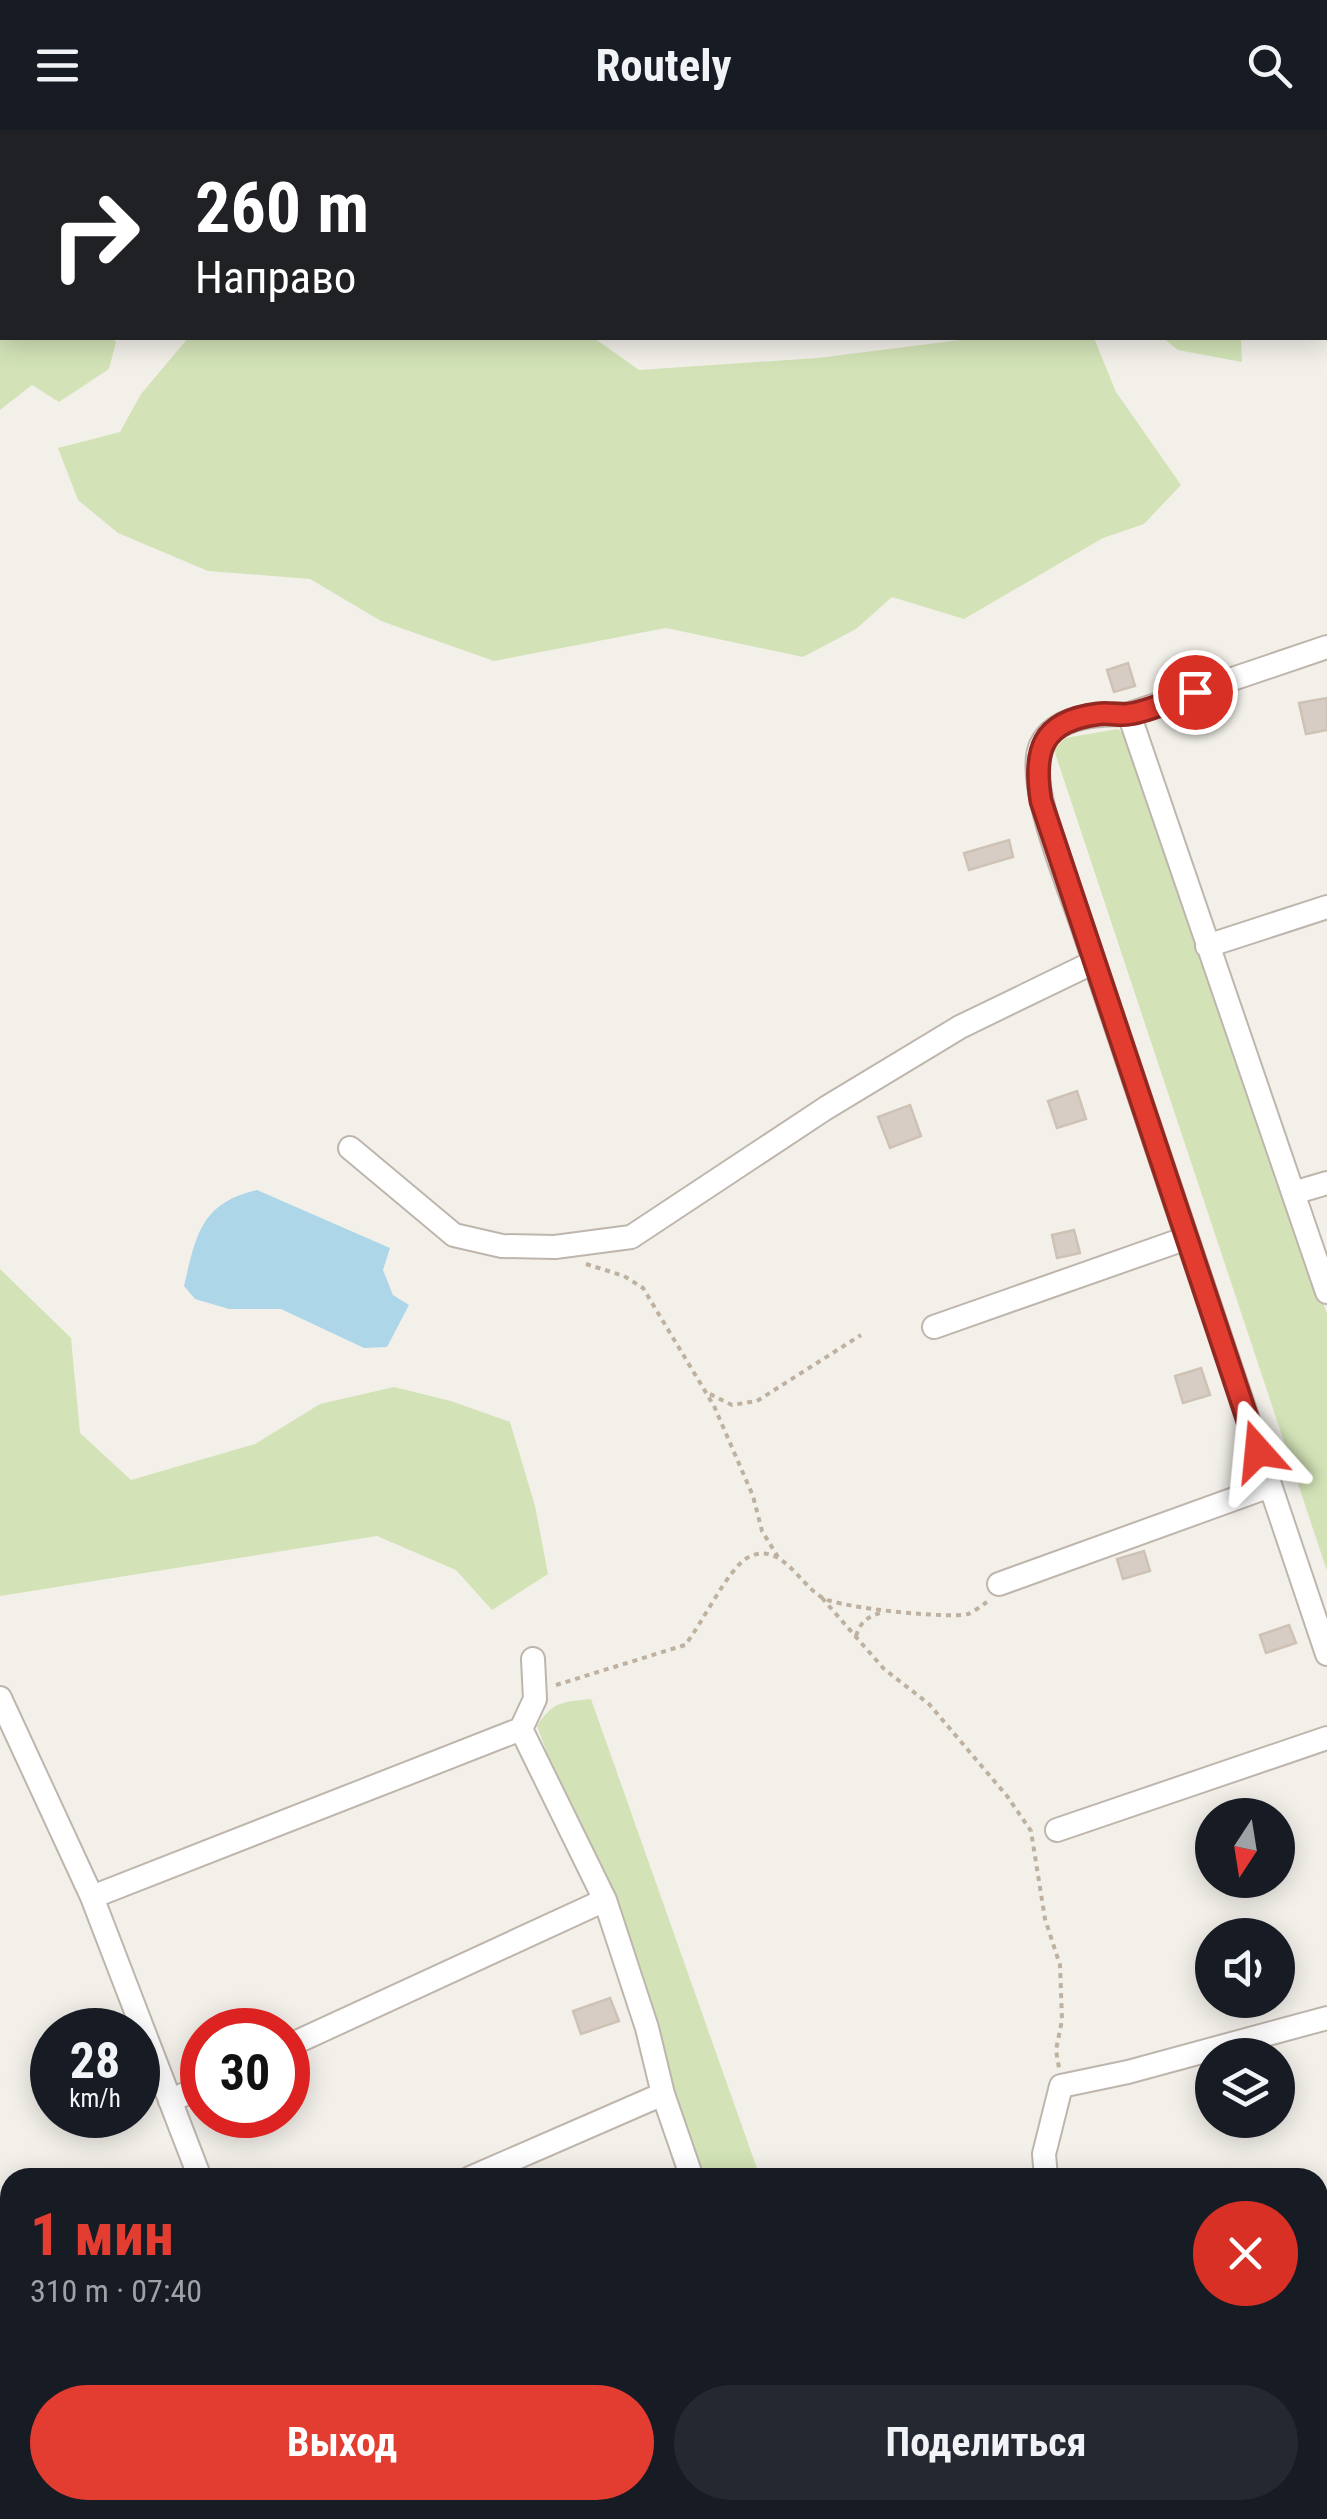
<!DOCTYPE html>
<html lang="ru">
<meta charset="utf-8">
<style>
:root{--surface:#171b24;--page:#242831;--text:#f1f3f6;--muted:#9ea1a6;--accent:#e33c31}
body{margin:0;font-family:"Roboto Condensed",sans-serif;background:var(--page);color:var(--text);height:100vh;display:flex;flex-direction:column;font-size:38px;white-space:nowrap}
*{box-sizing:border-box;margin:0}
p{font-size:32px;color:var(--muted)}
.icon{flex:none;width:55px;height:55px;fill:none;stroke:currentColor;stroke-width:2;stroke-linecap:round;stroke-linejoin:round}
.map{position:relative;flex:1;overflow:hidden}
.sheet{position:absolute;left:0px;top:2038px;width:1328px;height:352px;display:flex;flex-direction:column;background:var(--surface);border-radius:30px 30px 0 0;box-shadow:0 5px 25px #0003}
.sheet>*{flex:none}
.top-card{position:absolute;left:0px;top:0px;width:1328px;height:210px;box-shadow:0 5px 25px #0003;background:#202124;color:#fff;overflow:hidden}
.needle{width:65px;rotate:192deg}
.controls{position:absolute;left:1195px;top:1668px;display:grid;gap:20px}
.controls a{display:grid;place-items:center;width:100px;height:100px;border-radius:50%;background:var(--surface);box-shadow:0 5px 25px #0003;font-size:50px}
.speed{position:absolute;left:30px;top:1878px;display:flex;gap:20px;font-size:50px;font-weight:700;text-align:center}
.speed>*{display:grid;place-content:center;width:130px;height:130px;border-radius:50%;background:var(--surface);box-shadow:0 5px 25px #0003;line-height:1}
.speed small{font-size:25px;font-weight:400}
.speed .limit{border:15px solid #d22;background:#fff;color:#111}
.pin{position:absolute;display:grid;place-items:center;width:85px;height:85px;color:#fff;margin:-42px;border:5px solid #fff;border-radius:50%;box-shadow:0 2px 10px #0007}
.me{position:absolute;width:110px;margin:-55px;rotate:342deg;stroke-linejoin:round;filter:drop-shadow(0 0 8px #0008)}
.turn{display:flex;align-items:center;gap:35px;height:210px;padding:0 30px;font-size:45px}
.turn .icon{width:130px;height:130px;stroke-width:2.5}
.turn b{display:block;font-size:70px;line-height:85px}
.round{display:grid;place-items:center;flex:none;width:105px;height:105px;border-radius:52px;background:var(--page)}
.overview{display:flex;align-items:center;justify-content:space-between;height:170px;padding:0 30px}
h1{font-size:60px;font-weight:700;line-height:75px;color:var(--accent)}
.button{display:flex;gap:20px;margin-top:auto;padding:20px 30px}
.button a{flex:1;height:115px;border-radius:60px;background:var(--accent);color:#fff;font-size:40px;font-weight:700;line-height:115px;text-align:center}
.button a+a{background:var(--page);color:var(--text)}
header{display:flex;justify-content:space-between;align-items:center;height:130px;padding:0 30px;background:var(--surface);font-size:45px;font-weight:700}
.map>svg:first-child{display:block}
.green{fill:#d3e3b7}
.water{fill:#add6e9}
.building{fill:#d7cdc4;stroke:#cec2b5;stroke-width:2.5}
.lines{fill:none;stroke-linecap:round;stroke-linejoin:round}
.street-casing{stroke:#beb6ad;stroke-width:26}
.path{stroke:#beb1a0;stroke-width:4;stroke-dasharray:5 5;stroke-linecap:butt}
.street{stroke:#fff;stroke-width:22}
.route-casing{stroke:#942720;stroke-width:25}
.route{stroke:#e33c31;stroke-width:18}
</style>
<header><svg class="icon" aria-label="menu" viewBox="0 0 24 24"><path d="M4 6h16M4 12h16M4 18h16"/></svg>Routely<svg class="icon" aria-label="search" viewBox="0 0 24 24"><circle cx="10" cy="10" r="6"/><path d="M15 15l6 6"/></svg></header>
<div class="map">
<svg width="1327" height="2389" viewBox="0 0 1327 2389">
<rect width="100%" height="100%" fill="#f3f0ea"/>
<path class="green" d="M0,121L2,208H111L116,212L109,239L59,272L32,255L0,280Z
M188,208H594L639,240L818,228L976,208H1094L1116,262L1181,355L1144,394L1103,408L964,489L892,467L856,499L803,527L666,498L494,531L381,491L310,449L208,441L118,403L78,370L58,318L120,302L141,264Z
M1163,208H1241L1242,232L1178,220Z
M1118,599L1137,617L1327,1184V1441L1054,620L1065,608Z
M0,1139L71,1208L80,1303L131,1350L255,1314L320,1274L394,1257L451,1271L510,1292L535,1376L548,1444L492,1480L456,1440L377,1406L0,1466Z
M591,1569L760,2047H705L537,1596C553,1571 563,1572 591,1569Z
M940,2380H1082L1070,2389H922Z"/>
<path class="water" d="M257,1060L390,1118L383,1140L393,1165L409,1175L387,1217L364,1218L281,1179H229L195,1169L184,1156C196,1106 200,1073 257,1060Z"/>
<path class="building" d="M1128,533L1135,556L1114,562L1107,540Z
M1327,568V600L1306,604L1299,573Z
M1009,710L1013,727L969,740L964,723Z
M1077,961L1086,989L1057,998L1048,971Z
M910,975L921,1006L890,1018L878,987Z
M1074,1100L1080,1123L1057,1128L1052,1105Z
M1201,1238L1210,1265L1183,1273L1175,1246Z
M1144,1421L1150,1441L1123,1449L1117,1429Z
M1289,1495L1296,1513L1266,1523L1260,1505Z
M610,1868L619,1891L581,1904L573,1881Z"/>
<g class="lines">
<g class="street-casing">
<path id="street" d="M1327,517L1129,584C1099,584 1056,585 1041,615C1024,650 1070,759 1083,798C1163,1040 1246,1282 1327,1524
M1129,584L1327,1162
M1207,816L1327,777
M350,1018L454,1105L502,1116L555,1117L631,1107L826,978L960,897L1094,832
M1293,1063L1327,1053
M934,1197L1187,1108
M999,1454L1270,1356
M533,1529L535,1569L521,1599L605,1770L647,1898L663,1964L692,2048
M0,1568L92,1767L200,2048
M1057,1700L1327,1608
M92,1767L521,1599
M288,1916L605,1770
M170,1971L202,1956
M470,2048L663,1964
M1046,2048L1044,2024L1061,1956L1128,1942L1327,1888
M0,2107L10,2136
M110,2380L114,2389
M333,2380L337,2389
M1120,2380L1122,2389
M697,2389L717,2380
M1304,2389L1327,2382"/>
</g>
<path class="path" d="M586,1134L624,1146L643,1158L714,1276L753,1366L762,1401L778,1427
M710,1264L732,1275L757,1271L861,1205
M822,1468L884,1539L929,1574L1007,1666L1031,1701L1045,1789L1060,1835L1062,1890L1056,1920L1059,1938
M856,1506C861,1490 869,1486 884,1482
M556,1555L685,1515C702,1494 728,1439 747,1428C781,1409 799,1455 823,1468C841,1478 948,1489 968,1484C974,1482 982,1475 987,1472"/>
<use href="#street" class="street"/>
</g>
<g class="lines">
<g class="route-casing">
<path id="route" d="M1195,562C1174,569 1150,581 1129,584C1119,586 1108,582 1098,584C1041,591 1033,621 1041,671L1258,1321"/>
</g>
<use href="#route" class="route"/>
</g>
</svg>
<div class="controls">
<a><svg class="needle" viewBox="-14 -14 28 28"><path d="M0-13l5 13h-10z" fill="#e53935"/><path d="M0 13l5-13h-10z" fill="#9ea1a6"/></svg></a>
<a><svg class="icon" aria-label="sound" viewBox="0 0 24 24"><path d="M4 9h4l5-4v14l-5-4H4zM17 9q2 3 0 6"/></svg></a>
<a><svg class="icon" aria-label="layers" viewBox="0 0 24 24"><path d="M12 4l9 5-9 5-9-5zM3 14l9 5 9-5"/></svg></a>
</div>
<div class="speed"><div>28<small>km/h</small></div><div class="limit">30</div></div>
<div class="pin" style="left:1195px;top:562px;background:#d93025"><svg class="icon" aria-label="arrive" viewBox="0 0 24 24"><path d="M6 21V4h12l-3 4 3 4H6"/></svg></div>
<svg class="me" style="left:1258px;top:1321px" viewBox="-20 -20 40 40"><path d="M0-17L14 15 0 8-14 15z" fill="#e33c31" stroke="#fff" stroke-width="4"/></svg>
<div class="top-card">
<div class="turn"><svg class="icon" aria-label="right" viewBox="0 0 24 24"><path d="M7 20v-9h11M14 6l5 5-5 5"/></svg><div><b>260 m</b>Направо</div></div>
</div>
<section class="sheet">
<div class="overview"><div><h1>1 мин</h1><p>310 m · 07:40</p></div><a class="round" style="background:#d93025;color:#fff"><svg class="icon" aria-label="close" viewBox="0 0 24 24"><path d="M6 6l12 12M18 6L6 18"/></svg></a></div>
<div class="button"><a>Выход</a><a>Поделиться</a></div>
</section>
</div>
